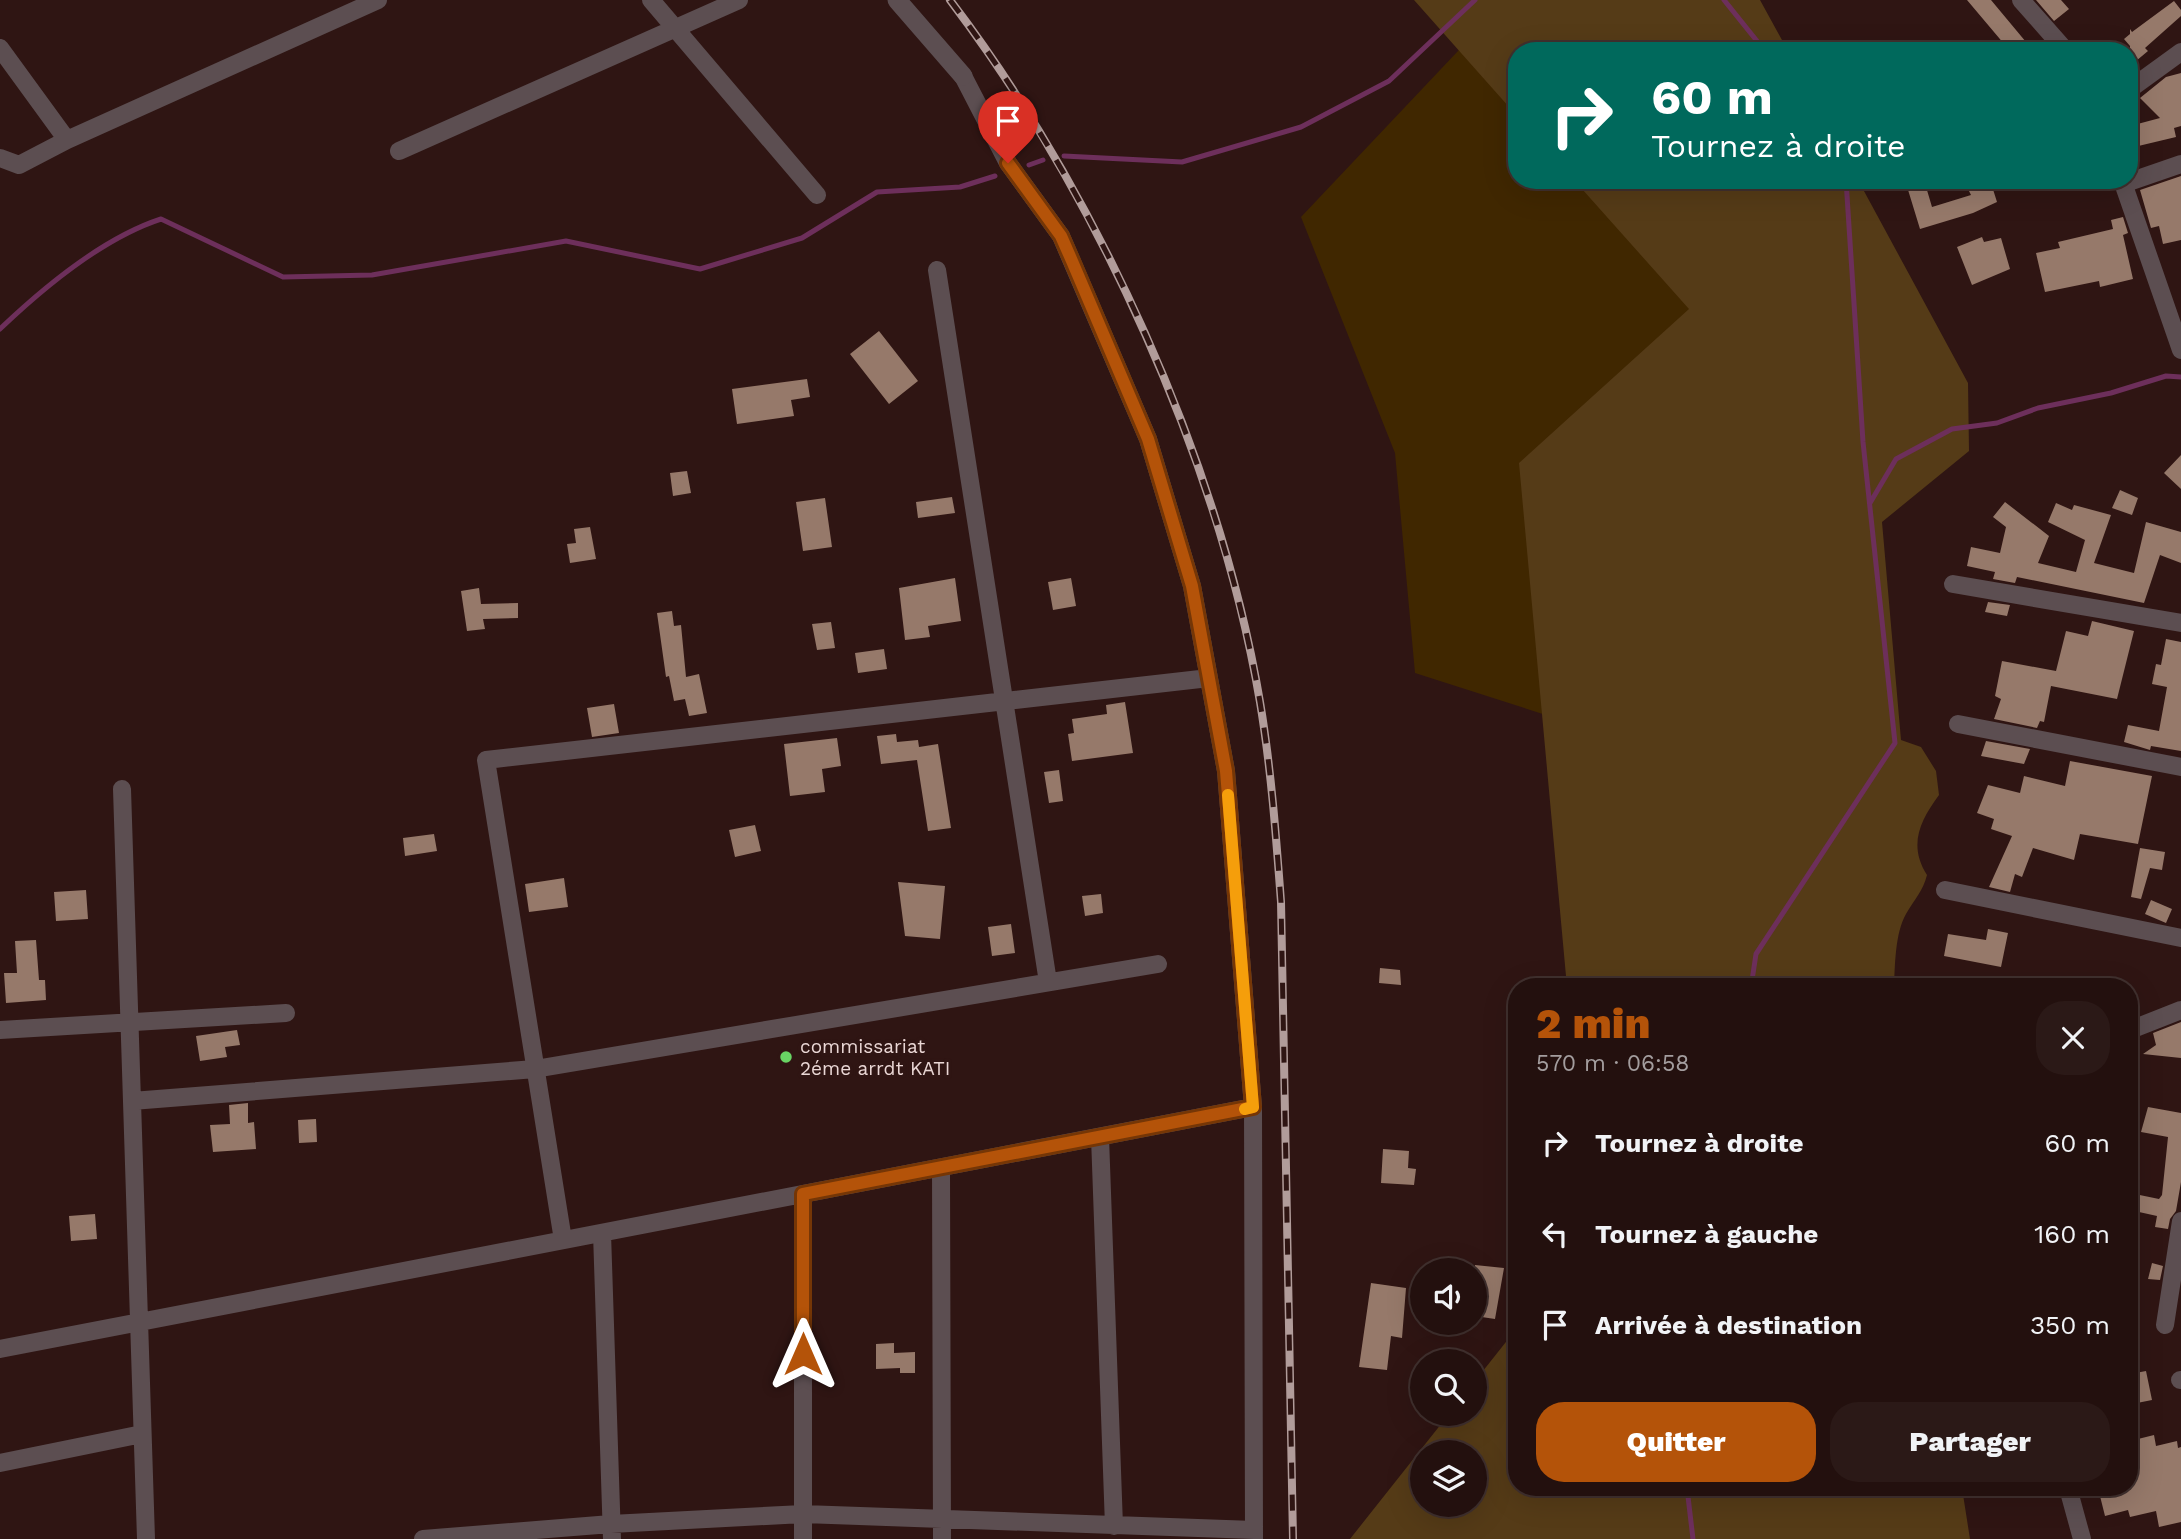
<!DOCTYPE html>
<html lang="fr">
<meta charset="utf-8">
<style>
:root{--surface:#23100e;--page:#2b1917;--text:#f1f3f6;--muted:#a39d9e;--line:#40302e;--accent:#b45309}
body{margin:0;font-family:"Work Sans",sans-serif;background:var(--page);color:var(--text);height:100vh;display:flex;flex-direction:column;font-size:26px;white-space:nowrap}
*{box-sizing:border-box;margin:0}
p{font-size:23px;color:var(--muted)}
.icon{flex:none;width:38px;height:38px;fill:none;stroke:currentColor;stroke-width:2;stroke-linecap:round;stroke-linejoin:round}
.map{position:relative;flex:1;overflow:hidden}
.drawer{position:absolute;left:1508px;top:978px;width:630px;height:518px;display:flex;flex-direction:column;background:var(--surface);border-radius:28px;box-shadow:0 7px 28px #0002,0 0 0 2px var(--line)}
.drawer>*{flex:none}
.guide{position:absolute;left:1508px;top:42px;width:630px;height:147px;border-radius:28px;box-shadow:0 7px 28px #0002,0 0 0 2px var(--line);background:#00695c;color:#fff;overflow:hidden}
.fabs{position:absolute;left:1410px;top:1258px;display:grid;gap:14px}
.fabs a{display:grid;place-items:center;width:77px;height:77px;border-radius:50%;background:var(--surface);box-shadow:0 7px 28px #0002,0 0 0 2px var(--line);font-size:35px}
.pin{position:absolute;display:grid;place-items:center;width:60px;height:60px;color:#fff;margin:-72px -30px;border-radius:50% 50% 50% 0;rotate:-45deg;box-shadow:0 0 7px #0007}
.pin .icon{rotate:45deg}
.me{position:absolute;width:77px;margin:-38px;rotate:0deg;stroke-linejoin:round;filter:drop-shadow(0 0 5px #0008)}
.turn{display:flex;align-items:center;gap:24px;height:147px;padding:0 28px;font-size:32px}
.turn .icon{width:91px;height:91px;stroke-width:2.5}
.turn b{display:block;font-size:49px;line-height:60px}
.round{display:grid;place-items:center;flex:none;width:74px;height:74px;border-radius:28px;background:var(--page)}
.head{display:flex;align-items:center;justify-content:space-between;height:119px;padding:0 28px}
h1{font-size:42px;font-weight:800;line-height:52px;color:var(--accent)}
.cta{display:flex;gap:14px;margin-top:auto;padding:14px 28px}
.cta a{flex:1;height:80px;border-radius:28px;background:var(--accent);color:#fff;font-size:28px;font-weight:800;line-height:80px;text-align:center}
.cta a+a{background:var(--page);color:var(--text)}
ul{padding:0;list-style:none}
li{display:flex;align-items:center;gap:21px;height:91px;padding:0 28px}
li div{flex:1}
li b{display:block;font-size:26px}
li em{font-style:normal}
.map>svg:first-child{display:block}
.green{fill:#402700}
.forest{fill:#553b17;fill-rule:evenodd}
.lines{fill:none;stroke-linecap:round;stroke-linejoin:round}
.stream{stroke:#6d2f5b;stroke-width:5}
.building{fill:#96796a}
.minor{stroke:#5c4e51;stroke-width:18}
.tertiary{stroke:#5c4e51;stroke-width:19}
.rail-casing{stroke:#b19c9a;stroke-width:8}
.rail{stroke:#2f1513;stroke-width:5;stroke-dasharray:16;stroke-linecap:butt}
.route-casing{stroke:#753606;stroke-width:18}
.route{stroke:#b45309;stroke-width:12}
.slow{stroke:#f59e0b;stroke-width:12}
.poi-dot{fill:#69d464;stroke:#2f1513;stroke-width:2.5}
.labels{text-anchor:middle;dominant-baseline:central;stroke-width:7;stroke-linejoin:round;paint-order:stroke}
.poi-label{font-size:19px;fill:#ead7d5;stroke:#2f1513;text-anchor:start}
</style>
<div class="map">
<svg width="2181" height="1539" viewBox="0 0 2181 1539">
<rect width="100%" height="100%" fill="#2f1513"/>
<path class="green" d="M1493,14L1517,51V180H1720L1680,758L1415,673L1395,453L1301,217Z"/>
<path class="forest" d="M1414,0H1760L1788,51H1517V116Z
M1574,180H1858L1968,383L1969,451L1882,522L1901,740L1921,747L1936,771L1939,795C1920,821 1908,845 1927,875C1923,891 1914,900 1906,914C1895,933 1895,966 1894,987H1567L1519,463L1689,309Z
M1517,1328V1488H1962L1970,1539H1350L1449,1414H1475V1381ZM1423,1452H1475V1505H1423Z"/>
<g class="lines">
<path class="stream" d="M1724,0L1765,51
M1064,156L1182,162L1301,127L1389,81L1475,0
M1029,165L1043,160
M0,329C44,287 103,238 161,219L283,277L372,275L566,241L700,269L802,238L877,192L960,187L995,176
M1870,503L1896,459L1952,429L1997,423L2038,408L2111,393L2166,376L2181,377
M1751,987L1756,954L1895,743L1863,442L1846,180
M1687,1488L1693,1539"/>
</g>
<path class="building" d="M1967,0H1991L2026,42L2016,51H2010Z
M2036,0H2061L2069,9L2054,21Z
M2174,1L2181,10V16L2145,48L2148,51L2130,66V46L2124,39L2130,34V29L2132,32Z
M2181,73V126L2174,128L2176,137L2130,148V126L2160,118L2140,98L2166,77Z
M2181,176V240L2163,244L2159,226L2151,228L2140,190Z
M1905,180H1924L1932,207L1971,195L1969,191L1991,183L1997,202L1973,213L1920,229Z
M2123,217L2128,233L2123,235L2133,279L2100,287L2099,281L2045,292L2036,253L2060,248L2058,242L2113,229L2111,220Z
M1982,237L1984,242L2001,238L2010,269L1972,285L1957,247Z
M879,331L918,381L889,404L850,354Z
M807,379L810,397L791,400L794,416L737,424L732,389Z
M2181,455V489L2164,473Z
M687,471L691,493L673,496L670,473Z
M2120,490L2138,498L2132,515L2112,508Z
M952,497L955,513L918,518L916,502Z
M825,498L832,547L803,551L796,502Z
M2005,502L2049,536L2038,563L2076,572L2085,540L2048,522L2056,503L2072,510L2074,505L2111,515L2094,563L2134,573L2146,522L2181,532V563L2160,555L2144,603L2017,577L2015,583L1993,579L1995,572L1967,566L1971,547L2000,553L2006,527L1993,517Z
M590,527L596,559L570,563L567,544L576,543L574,529Z
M955,578L961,621L928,626L930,637L905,640L899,588Z
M1071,578L1076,606L1053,610L1048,582Z
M479,588L481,604L518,603V618L483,619L485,629L467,631L461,591Z
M1988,602L2010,605L2007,616L1985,612Z
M672,611L674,626L681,625L686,677L699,674L707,713L689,716L685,699L674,701L669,676L666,677L657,613Z
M2092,621L2134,631L2117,699L2051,686L2044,722L2040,721L2037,728L1994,719L2001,699L1995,696L2002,661L2056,671L2066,631L2088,636Z
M831,622L835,648L817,650L812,624Z
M2166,639L2181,642V751L2151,746L2150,750L2124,742L2128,725L2159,731L2167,687L2152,684L2156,664L2161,665Z
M884,649L887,669L858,673L855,653Z
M1125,702L1133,753L1072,761L1068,734L1074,733L1072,719L1107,714L1106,705Z
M614,704L619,733L592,737L587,708Z
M896,734L897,742L918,740L919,747L938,744L951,828L928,831L917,760L881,764L877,736Z
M837,738L841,766L822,769L825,792L790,796L784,744Z
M1986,741L2030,749L2024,764L1981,756Z
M2070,761L2152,776L2138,844L2080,834L2074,860L2033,848L2022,877L2015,874L2010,892L1989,887L2012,836L1991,829L1994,819L1977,813L1988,785L2020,793L2024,776L2065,786Z
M1059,770L1063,801L1049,803L1044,772Z
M755,825L761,851L735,857L729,830Z
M434,834L437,851L405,856L403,838Z
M2140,848L2165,852L2162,870L2150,868L2141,899L2131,897Z
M564,878L568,907L529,912L525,884Z
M898,882L945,886L940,939L905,936Z
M86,890L88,919L56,921L54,892Z
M1101,894L1103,913L1085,916L1082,896Z
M2151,900L2172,909L2166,923L2145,914Z
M1011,924L1015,953L992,956L988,927Z
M1988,929L2008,933L2001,967L1944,956L1948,934L1986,940Z
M36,940L39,980H45L46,1000L6,1003L4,973H17L15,941Z
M1380,968L1400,970L1401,985L1379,983Z
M2181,1022V1058L2143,1054L2156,1045L2153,1033Z
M237,1030L240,1045L225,1047L227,1057L200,1061L196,1036Z
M248,1103V1123L254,1122L256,1149L213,1152L210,1125L230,1124L229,1105Z
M2148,1107L2181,1113V1182L2176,1211L2170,1219L2168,1229L2155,1227L2157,1216L2130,1210V1193L2159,1199L2162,1195L2168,1137L2141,1132Z
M316,1119L317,1142L299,1143L298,1120Z
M1383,1149L1409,1151L1408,1168L1416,1169L1414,1185L1381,1183Z
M95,1214L97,1239L71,1241L69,1216Z
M2152,1263L2163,1266L2160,1280L2148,1279Z
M1475,1265L1504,1268L1495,1319L1475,1316Z
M1371,1283L1406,1288L1402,1338L1391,1336L1387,1370L1359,1367Z
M894,1343V1353L915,1352V1373H900V1368L876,1369V1344Z
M2146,1371L2152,1400L2132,1404L2130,1374Z
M2154,1435L2156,1446L2177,1441L2178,1448L2181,1447V1522L2159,1527L2156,1511L2130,1517L2128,1510L2105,1516L2098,1488H2130V1441Z"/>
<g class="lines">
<path class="minor" d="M651,0L817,195
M2021,0L2066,51
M0,48L67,140
M963,76L1008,163L1061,236L1148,439L1192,586L1226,771L1253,1107L1254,1539
M2130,89L2181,52
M399,151L739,0
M0,158L19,165L67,140L378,0
M2122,180L2181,350
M2123,184L2181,164
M937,270L1048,982
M1953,584L2181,623
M1958,724L2181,767
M122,789L146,1539
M1945,890L2181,938
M0,1030L286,1013
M2130,1030L2181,1010
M132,1101L535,1069L1158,964
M1100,1137L1114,1526
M941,1168L942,1539
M602,1233L612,1539
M563,1240L486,760L1209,678
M2165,1325L2181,1221
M0,1349L1253,1107
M2180,1380H2181
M0,1463L142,1434
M2068,1488L2082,1539
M423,1539L611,1524L803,1514L1254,1530
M803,1539V1194"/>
<path class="tertiary" d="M897,0L963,76"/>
<g class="rail-casing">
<path id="rail" d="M950,0C1097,194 1219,460 1260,702C1271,768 1276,835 1281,902L1293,1539"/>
</g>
<use href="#rail" class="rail"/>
</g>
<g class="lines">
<g class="route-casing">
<path id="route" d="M803,1354V1194L1253,1107L1226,771L1192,586L1148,439L1072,261L1061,236L1008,163"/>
</g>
<use href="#route" class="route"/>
<path class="slow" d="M1228,795L1253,1107L1245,1109"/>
</g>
<circle class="poi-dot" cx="786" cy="1057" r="7"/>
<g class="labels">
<g class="poi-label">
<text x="800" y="1046">commissariat<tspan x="800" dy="22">2éme arrdt KATI</tspan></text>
</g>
</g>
</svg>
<div class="fabs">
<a><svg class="icon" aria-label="sound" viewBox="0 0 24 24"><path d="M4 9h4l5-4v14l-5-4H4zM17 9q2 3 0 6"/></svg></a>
<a><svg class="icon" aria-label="search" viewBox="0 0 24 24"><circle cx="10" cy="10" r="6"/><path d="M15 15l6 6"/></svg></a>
<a><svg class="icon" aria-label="layers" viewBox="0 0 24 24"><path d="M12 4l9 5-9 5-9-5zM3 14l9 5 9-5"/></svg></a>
</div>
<div class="pin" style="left:1008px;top:163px;background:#d93025"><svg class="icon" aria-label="arrive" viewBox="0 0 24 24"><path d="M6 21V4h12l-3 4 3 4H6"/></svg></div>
<svg class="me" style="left:803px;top:1354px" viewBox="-20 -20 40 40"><path d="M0-17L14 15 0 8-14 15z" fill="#b45309" stroke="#fff" stroke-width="4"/></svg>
<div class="guide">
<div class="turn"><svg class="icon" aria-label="right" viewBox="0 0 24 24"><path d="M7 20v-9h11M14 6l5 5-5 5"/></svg><div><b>60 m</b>Tournez à droite</div></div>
</div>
<section class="drawer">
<div class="head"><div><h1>2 min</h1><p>570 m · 06:58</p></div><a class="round"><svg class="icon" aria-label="close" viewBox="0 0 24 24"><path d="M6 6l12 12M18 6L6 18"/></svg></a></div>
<ul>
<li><svg class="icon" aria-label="right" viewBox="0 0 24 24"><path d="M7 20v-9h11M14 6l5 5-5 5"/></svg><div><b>Tournez à droite</b></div><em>60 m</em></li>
<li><svg class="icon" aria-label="left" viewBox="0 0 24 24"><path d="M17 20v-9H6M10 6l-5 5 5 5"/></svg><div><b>Tournez à gauche</b></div><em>160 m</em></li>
<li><svg class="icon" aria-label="arrive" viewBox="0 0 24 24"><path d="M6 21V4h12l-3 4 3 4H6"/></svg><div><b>Arrivée à destination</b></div><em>350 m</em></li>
</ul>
<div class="cta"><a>Quitter</a><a>Partager</a></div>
</section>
</div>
